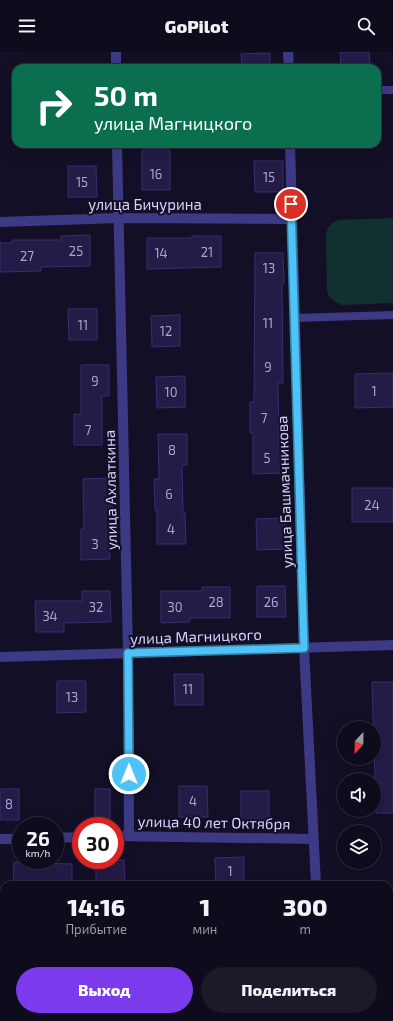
<!DOCTYPE html>
<html lang="ru">
<meta charset="utf-8">
<style>
:root{--surface:#0e0b1c;--page:#1c1929;--text:#f1f3f6;--muted:#9b9ba3;--line:#2e2b3b;--accent:#7c3aed}
body{margin:0;font-family:"Exo 2",sans-serif;background:var(--page);color:var(--text);height:100vh;display:flex;flex-direction:column;font-size:15px;white-space:nowrap}
*{box-sizing:border-box;margin:0}
p{font-size:13px;color:var(--muted)}
.icon{flex:none;width:22px;height:22px;fill:none;stroke:currentColor;stroke-width:2;stroke-linecap:round;stroke-linejoin:round}
.map{position:relative;flex:1;overflow:hidden}
.side{position:absolute;left:0px;top:829px;width:393px;height:140px;display:flex;flex-direction:column;background:var(--surface);border-radius:12px 12px 0 0;box-shadow:0 4px 16px #0002,0 0 0 1px var(--line)}
.side>*{flex:none}
.hud{position:absolute;left:12px;top:12px;width:369px;height:84px;border-radius:12px;box-shadow:0 4px 16px #0002,0 0 0 1px var(--line);background:#0b6e4f;color:#fff;overflow:hidden}
.needle{width:26px;rotate:202deg}
.fabs{position:absolute;left:337px;top:669px;display:grid;gap:8px}
.fabs a{display:grid;place-items:center;width:44px;height:44px;border-radius:50%;background:var(--surface);box-shadow:0 4px 16px #0002,0 0 0 1px var(--line);font-size:20px}
.speed{position:absolute;left:12px;top:765px;display:flex;gap:8px;font-size:20px;font-weight:700;text-align:center}
.speed>*{display:grid;place-content:center;width:52px;height:52px;border-radius:50%;background:var(--surface);box-shadow:0 4px 16px #0002,0 0 0 1px var(--line);line-height:1}
.speed small{font-size:10px;font-weight:400}
.speed .limit{border:6px solid #d22;background:#fff;color:#111}
.pin{position:absolute;display:grid;place-items:center;width:34px;height:34px;color:#fff;margin:-17px;border:2px solid #fff;border-radius:50%;box-shadow:0 1px 4px #0007}
.me{position:absolute;width:44px;margin:-22px;rotate:0deg;stroke-linejoin:round;filter:drop-shadow(0 0 3px #0008)}
.turn{display:flex;align-items:center;gap:14px;height:84px;padding:0 16px;font-size:18px}
.turn .icon{width:52px;height:52px;stroke-width:2.5}
.turn b{display:block;font-size:28px;line-height:34px}
.eta{display:flex;justify-content:space-evenly;align-items:center;height:68px;text-align:center}
.eta b{font-size:24px;font-weight:800;line-height:28px}
.cta{display:flex;gap:8px;margin-top:auto;padding:8px 16px}
.cta a{flex:1;height:46px;border-radius:24px;background:var(--accent);color:#fff;font-size:16px;font-weight:800;line-height:46px;text-align:center}
.cta a+a{background:var(--page);color:var(--text)}
header{display:flex;justify-content:space-between;align-items:center;height:52px;padding:0 16px;background:var(--surface);font-size:18px;font-weight:800}
.map>svg:first-child{display:block}
.green{fill:#12302f}
.water{fill:#0a1f44}
.building{fill:#241b47;stroke:#3b2d73}
.lines{fill:none;stroke-linecap:round;stroke-linejoin:round}
.path{stroke:#2fb8b0;stroke-width:2.5;stroke-dasharray:2 3;stroke-linecap:butt}
.lane{stroke:#3d3a85;stroke-width:8}
.street{stroke:#3d3a85;stroke-width:10}
.route-casing{stroke:#337fa1;stroke-width:10}
.route{stroke:#4fc3f7;stroke-width:7}
.labels{text-anchor:middle;dominant-baseline:central;stroke-width:4;stroke-linejoin:round;paint-order:stroke}
.number-label{font-size:13px;fill:#aca6d1}
.street-label{font-size:15px;fill:#d9d4ff;stroke:#130f26}
</style>
<header><svg class="icon" aria-label="menu" viewBox="0 0 24 24"><path d="M4 6h16M4 12h16M4 18h16"/></svg>GoPilot<svg class="icon" aria-label="search" viewBox="0 0 24 24"><circle cx="10" cy="10" r="6"/><path d="M15 15l6 6"/></svg></header>
<div class="map">
<svg width="393" height="969" viewBox="0 0 393 969">
<rect width="100%" height="100%" fill="#130f26"/>
<path class="green" d="M393,166V251L342,253C334,250 330,247 327,240L326,182C328,174 332,170 339,168Z"/>
<path class="water" d="M393,957V969H363L373,965H389V959Z
M84,965H166L172,969H81Z"/>
<path class="building" d="M340,0H369L370,16H341Z
M270,1V16H242L241,2Z
M142,92H170V138H142Z
M254,109H283V140H255Z
M68,114H96L97,145H68Z
M90,183V214L41,215V219L0,220V191H12V188H61V184Z
M192,184H221V215L147,217V186H192Z
M255,201H283L284,232H282L283,331H278L279,390H281L282,421L253,422V381H250V350H254Z
M68,257H97V288H69Z
M180,263V294L152,295L151,264Z
M81,313H109V344H102V393H74V362H81Z
M393,321V355L355,356V322Z
M185,324V355L157,356L156,325Z
M158,382H187V413H182L183,461H185L186,492H157V458H155L154,427H159Z
M112,426V457H109L110,507L81,508V477H84L83,427Z
M352,436H393V470H352Z
M285,466V497L257,498L256,467Z
M257,534H285L286,565H257Z
M202,535H230V566H190V570L161,571V539H202Z
M82,539H110L111,570L64,571V580H36L35,549H82Z
M174,622H203V653H175Z
M57,629H86V660L57,661Z
M372,630H393V761H376Z
M179,734H207L208,765H179Z
M0,737H19V768H0Z
M95,737H110V768H95Z
M241,739H269V770H241Z
M244,805V833H216L215,806Z
M96,808H124L125,833H96Z
M14,810L72,812V833H13Z"/>
<g class="lines">
<path class="path" d="M63,969L65,965"/>
<path class="lane" d="M377,38H393
M294,266L393,263"/>
<path class="street" d="M116,0V16
M288,0L289,16
M117,92L128,601L129,783
M290,92L304,596L316,833
M0,170L119,166L291,167
M0,605L393,593
M115,784L313,787
M55,786L81,785
M0,787H21
M0,947H4"/>
</g>
<g class="lines">
<g class="route-casing">
<path id="route" d="M129,722L128,601L304,596L291,152"/>
</g>
<use href="#route" class="route"/>
</g>
<g class="labels">
<g class="number-label">
<text x="156" y="122">16</text>
<text x="269" y="125">15</text>
<text x="82" y="130">15</text>
<text x="76" y="199">25</text>
<text x="207" y="200">21</text>
<text x="161" y="201">14</text>
<text x="27" y="204">27</text>
<text x="269" y="216">13</text>
<text x="268" y="271">11</text>
<text x="83" y="273">11</text>
<text x="166" y="279">12</text>
<text x="268" y="315">9</text>
<text x="95" y="329">9</text>
<text x="374" y="339">1</text>
<text x="171" y="340">10</text>
<text x="264" y="366">7</text>
<text x="88" y="378">7</text>
<text x="172" y="398">8</text>
<text x="267" y="406">5</text>
<text x="169" y="442">6</text>
<text x="372" y="453">24</text>
<text x="171" y="477">4</text>
<text x="95" y="492">3</text>
<text x="216" y="550">28</text>
<text x="271" y="550">26</text>
<text x="96" y="555">32</text>
<text x="175" y="555">30</text>
<text x="50" y="564">34</text>
<text x="188" y="637">11</text>
<text x="72" y="645">13</text>
<text x="193" y="749">4</text>
<text x="9" y="752">8</text>
<text x="230" y="819">1</text>
</g>
<g class="street-label">
<text x="145" y="152">улица Бичурина</text>
<text transform="translate(110 438) rotate(-91)">улица Ахлаткина</text>
<text transform="translate(284 440) rotate(-92)">улица Башмачникова</text>
<text transform="translate(196 584) rotate(-2)">улица Магницкого</text>
<text transform="translate(214 770) rotate(1)">улица 40 лет Октября</text>
</g>
</g>
</svg>
<div class="fabs">
<a><svg class="needle" viewBox="-14 -14 28 28"><path d="M0-13l5 13h-10z" fill="#e53935"/><path d="M0 13l5-13h-10z" fill="#9b9ba3"/></svg></a>
<a><svg class="icon" aria-label="sound" viewBox="0 0 24 24"><path d="M4 9h4l5-4v14l-5-4H4zM17 9q2 3 0 6"/></svg></a>
<a><svg class="icon" aria-label="layers" viewBox="0 0 24 24"><path d="M12 4l9 5-9 5-9-5zM3 14l9 5 9-5"/></svg></a>
</div>
<div class="speed"><div>26<small>km/h</small></div><div class="limit">30</div></div>
<div class="pin" style="left:291px;top:152px;background:#d93025"><svg class="icon" aria-label="arrive" viewBox="0 0 24 24"><path d="M6 21V4h12l-3 4 3 4H6"/></svg></div>
<svg class="me" style="left:129px;top:722px" viewBox="-20 -20 40 40"><circle r="17" fill="#4fc3f7" stroke="#fff" stroke-width="3"/><path d="M0-11L8 9 0 5-8 9z" fill="#fff"/></svg>
<div class="hud">
<div class="turn"><svg class="icon" aria-label="right" viewBox="0 0 24 24"><path d="M7 20v-9h11M14 6l5 5-5 5"/></svg><div><b>50 m</b>улица Магницкого</div></div>
</div>
<section class="side">
<div class="eta">
<div><b>14:16</b><p>Прибытие</p></div>
<div><b>1</b><p>мин</p></div>
<div><b>300</b><p>m</p></div>
</div>
<div class="cta"><a>Выход</a><a>Поделиться</a></div>
</section>
</div>
